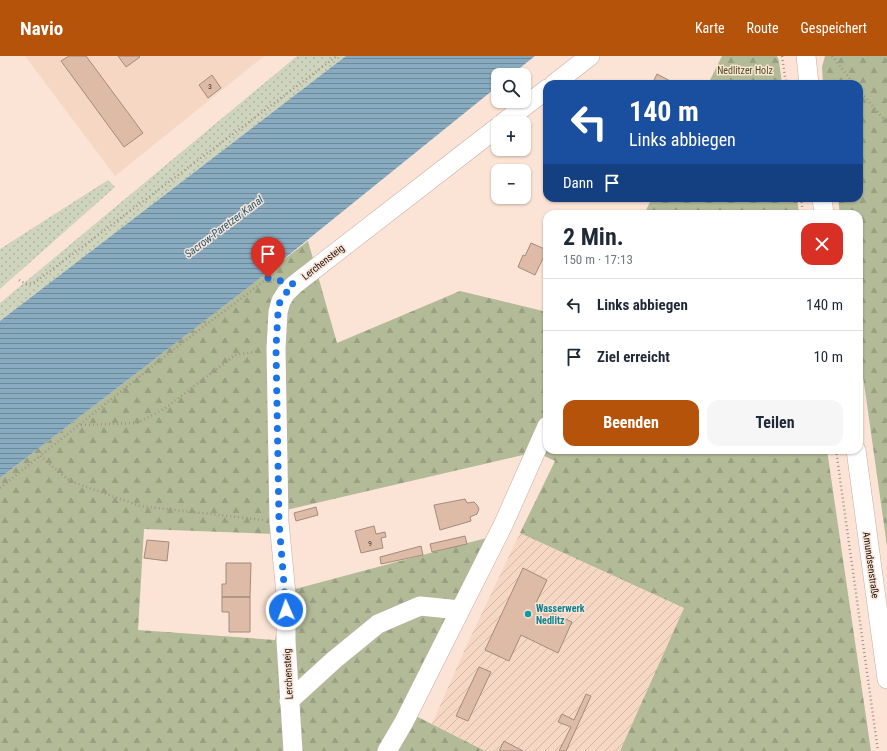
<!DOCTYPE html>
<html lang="de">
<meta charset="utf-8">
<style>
:root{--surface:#fff;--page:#f6f6f7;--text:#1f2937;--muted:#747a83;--line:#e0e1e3;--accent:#b45309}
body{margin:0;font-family:"Roboto Condensed",sans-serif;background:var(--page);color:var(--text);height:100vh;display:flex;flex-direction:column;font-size:15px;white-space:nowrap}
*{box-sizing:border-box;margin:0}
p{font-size:13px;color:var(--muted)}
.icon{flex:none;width:22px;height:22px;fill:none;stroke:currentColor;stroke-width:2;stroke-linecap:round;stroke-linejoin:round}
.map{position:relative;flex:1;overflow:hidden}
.panel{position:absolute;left:543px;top:154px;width:320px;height:244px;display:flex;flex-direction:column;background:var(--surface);border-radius:12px;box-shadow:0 1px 3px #0004}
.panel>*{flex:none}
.top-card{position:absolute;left:543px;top:24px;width:320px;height:122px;border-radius:12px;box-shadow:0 1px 3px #0004;background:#1a4fa0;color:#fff;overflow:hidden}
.fabs{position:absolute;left:491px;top:12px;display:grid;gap:8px}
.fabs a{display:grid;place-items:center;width:40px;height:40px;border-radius:8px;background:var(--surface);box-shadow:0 1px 3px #0004;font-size:20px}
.pin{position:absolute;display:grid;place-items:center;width:34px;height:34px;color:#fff;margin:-41px -17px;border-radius:50% 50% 50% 0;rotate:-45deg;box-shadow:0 0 4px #0007}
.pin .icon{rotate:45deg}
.me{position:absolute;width:44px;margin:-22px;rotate:358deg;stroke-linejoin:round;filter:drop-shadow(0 0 3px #0008)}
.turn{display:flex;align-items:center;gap:14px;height:84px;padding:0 20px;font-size:18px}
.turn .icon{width:52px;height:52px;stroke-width:2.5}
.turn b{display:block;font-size:28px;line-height:34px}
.then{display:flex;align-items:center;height:38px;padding:0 20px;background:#0003;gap:8px;font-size:15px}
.round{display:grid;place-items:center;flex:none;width:42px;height:42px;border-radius:12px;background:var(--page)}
.overview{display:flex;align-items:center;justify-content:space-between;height:68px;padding:0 20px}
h1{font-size:24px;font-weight:700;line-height:30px}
.action{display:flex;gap:8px;margin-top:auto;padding:8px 20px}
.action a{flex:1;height:46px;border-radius:12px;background:var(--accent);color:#fff;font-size:16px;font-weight:700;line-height:46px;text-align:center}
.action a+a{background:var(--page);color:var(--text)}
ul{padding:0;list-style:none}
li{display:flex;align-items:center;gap:12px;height:52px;padding:0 20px;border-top:1px solid var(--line)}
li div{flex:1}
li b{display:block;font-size:15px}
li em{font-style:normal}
header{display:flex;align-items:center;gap:24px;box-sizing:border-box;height:56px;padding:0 20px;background:var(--accent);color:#fff}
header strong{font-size:19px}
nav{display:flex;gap:22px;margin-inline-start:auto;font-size:14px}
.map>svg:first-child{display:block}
.built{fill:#f5d7c4}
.industrial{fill:url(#industrial-furrows)}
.grass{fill:url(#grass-dots)}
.forest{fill:url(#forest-firs)}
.water{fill:url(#water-rules)}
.building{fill:#ddbba6;stroke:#a18c7e}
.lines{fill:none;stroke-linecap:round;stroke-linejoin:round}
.minor-casing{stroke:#c4aea0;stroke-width:20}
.path{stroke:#a59388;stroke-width:2.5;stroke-dasharray:1 3;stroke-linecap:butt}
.minor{stroke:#fff;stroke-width:19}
.route{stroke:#1a73e8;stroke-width:7;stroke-dasharray:0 12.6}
.culture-dot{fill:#0f9aa8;stroke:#fbe3d5;stroke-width:1.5}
.labels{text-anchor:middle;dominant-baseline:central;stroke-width:3;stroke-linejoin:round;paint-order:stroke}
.number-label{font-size:8px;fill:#4c3d34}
.park-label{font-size:10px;fill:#48511b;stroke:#fbe3d5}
.street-label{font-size:10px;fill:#1b130e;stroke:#fbe3d5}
.culture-label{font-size:10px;font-weight:bold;fill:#0d838f;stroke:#fbe3d5;text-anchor:start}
.water-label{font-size:11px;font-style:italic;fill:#1e5b79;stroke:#fbe3d5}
</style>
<header>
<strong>Navio</strong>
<nav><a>Karte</a><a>Route</a><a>Gespeichert</a></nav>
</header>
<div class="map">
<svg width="887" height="695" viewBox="0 0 887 695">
<defs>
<pattern id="industrial-furrows" width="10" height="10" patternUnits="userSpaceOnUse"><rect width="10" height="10" fill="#f5d7c4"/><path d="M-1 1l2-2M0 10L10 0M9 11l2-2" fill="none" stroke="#d1b8a7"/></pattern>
<pattern id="grass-dots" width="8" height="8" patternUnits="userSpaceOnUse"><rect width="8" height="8" fill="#cfd5bd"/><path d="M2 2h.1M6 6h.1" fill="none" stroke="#b1b6a1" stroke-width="1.8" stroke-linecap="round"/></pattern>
<pattern id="forest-firs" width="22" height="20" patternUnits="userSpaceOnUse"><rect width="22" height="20" fill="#b2ba98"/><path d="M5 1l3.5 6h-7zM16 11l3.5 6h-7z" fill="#989f82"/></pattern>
<pattern id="water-rules" width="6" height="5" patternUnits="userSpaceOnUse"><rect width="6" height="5" fill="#88abbf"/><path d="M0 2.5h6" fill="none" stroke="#6e8a9a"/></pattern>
</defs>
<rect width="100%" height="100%" fill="#fbe3d5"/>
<path class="built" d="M25,0H264L115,120Z"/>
<path class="industrial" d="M520,477L684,552L620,695H485L432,668L465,593Z"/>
<path class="grass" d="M297,0H346L0,265V247Z
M108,124L115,131L0,233V193Z"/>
<path class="forest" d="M722,0H777L779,5L782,28H708Z
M825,0H887V490L859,292V158H840L838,142H859V28H823L822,11Z
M652,142H797L799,158H644Z
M308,185L337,287L460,235L547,256V394H827L871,695H620L684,552L520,477L555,405L536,396L286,454L276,478L144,473L138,574L275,584L284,536L494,480L406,655L485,695H0V422Z"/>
<path class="water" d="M346,0H535L511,19H498V30L264,219L0,422V265Z"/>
<path class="building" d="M69,0H86L143,77L124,91L61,5Z
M118,0H139L140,1L126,11Z
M657,18L674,27V28H652Z
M212,19L221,32L208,42L199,29Z
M531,187L547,194L535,219L518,211L523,199L525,200Z
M465,443L467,447L474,446L477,449L479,453L477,458L470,461L471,465L440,474L434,449Z
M316,451L318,459L296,465L294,457Z
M374,470L376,478L385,476L386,481L381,482L383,492L361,497L355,475Z
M465,480L467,488L432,496L430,488Z
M147,484L169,486L167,505L144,502Z
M421,490L423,499L381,508L380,501Z
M226,507H251L250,541H222V528H226Z
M523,512L547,524L535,549L572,566L558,597L521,579L509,605L485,594Z
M222,541H250V576H229V556H222Z
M479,611L491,616L468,665L456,660Z
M586,638L591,640L566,695H559L571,671L558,666L562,658L574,664Z
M504,685L523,695H499Z"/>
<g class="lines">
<g class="minor-casing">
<path id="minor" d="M806,0L809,28
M554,28L590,0
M503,67L547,33
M822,142L824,158
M856,394L887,623
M289,645L334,604L378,568L420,550L460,554
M293,695L286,585V538L279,466L276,292L278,256L281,245L286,237L294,229L498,71
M387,695L404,666L504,467L547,370"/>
</g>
<path class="path" d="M782,0L786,28
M832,0L854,28
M859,34L887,67
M801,142L803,158
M19,224L26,228L34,227L337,0
M81,369L137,367L164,353L235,299L260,295
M836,394L878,695
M0,432L40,400
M263,464L140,450L70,425L40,400L173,294L268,222L275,224"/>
<use href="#minor" class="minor"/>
</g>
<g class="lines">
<path class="route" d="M268,222L294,228L286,237L280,245L278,256L276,292L279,466L286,554"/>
</g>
<circle class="culture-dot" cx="528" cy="558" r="4"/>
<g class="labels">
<g class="number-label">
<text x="210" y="30">3</text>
<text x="370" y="487">9</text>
</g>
<g class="park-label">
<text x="745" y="14">Nedlitzer Holz</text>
</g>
<g class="street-label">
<text transform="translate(323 206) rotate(-38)">Lerchensteig</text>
<text transform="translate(871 509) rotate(82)">Amundsenstraße</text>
<text transform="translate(288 618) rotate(-93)">Lerchensteig</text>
</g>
<g class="culture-label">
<text x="536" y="552">Wasserwerk<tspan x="536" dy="12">Nedlitz</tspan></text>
</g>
<g class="water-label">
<text transform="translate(224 171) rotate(-37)">Sacrow-Paretzer Kanal</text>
</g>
</g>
</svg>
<div class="fabs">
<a><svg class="icon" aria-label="search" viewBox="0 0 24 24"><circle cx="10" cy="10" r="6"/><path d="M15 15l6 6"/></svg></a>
<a>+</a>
<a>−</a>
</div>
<div class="pin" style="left:268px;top:222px;background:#d93025"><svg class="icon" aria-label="arrive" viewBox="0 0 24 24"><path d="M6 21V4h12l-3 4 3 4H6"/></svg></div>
<svg class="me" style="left:286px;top:554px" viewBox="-20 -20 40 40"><circle r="17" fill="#1a73e8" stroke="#fff" stroke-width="3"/><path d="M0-11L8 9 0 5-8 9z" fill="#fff"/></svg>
<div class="top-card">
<div class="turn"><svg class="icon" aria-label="left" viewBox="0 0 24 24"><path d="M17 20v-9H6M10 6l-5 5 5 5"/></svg><div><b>140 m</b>Links abbiegen</div></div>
<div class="then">Dann<svg class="icon" aria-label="arrive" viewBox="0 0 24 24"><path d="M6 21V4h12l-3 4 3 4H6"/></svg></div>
</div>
<section class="panel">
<div class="overview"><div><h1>2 Min.</h1><p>150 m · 17:13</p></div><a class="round" style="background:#d93025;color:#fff"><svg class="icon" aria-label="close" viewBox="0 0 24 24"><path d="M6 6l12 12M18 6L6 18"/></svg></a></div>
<ul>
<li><svg class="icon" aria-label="left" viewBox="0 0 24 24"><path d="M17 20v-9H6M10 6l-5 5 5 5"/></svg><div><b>Links abbiegen</b></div><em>140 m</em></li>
<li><svg class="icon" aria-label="arrive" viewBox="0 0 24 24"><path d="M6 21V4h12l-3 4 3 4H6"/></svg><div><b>Ziel erreicht</b></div><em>10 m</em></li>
</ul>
<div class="action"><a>Beenden</a><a>Teilen</a></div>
</section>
</div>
